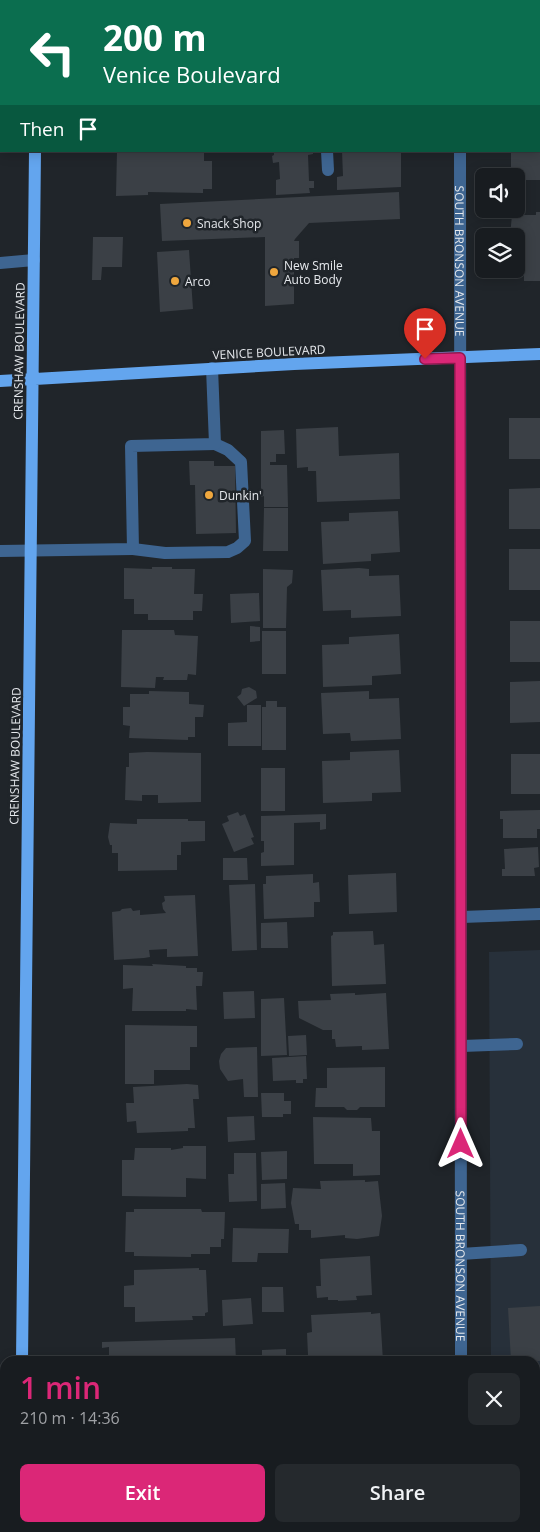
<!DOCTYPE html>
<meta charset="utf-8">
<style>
:root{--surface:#181c20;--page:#25292d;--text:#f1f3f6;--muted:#9fa1a5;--line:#363a3e;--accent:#db2777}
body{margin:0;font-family:"Open Sans",sans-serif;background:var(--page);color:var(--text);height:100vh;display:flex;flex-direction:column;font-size:19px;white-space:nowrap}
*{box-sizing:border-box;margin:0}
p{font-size:16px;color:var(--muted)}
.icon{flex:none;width:28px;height:28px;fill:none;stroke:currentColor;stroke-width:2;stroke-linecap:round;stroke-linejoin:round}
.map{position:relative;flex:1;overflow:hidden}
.side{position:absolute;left:0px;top:1356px;width:540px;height:176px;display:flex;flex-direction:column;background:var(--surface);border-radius:15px 15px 0 0;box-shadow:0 2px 12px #0003,0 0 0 1px var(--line)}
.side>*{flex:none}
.top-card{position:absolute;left:0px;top:0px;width:540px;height:152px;box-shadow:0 2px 12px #0003,0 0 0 1px var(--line);background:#0b6e4f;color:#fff;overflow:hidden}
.controls{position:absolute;left:475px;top:168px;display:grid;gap:10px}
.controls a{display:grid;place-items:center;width:50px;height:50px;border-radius:8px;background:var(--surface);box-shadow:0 2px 12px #0003,0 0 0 1px var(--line);font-size:25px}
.pin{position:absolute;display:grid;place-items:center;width:42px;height:42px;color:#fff;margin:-51px -21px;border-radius:50% 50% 50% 0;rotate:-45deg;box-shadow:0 0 5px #0007}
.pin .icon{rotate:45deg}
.me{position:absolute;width:55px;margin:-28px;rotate:0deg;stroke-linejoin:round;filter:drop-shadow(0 0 4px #0008)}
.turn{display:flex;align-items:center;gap:18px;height:105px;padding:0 20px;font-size:22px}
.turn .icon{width:65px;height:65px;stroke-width:2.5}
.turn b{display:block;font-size:35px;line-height:42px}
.then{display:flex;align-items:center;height:48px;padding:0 20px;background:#0003;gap:10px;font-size:19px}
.round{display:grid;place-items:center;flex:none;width:52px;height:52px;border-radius:8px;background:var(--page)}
.head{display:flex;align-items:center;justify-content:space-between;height:85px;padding:0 20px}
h1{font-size:30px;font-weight:600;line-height:38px;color:var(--accent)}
.button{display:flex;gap:10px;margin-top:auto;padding:10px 20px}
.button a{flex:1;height:58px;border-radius:8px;background:var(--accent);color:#fff;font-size:20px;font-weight:600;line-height:58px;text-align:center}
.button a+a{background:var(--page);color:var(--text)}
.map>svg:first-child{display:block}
.built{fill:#27303a}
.building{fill:#3b4046}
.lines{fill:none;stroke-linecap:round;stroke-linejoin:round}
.minor{stroke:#3e6591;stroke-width:12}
.major{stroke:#63a5ee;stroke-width:12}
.route-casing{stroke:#8e194d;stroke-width:12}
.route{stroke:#db2777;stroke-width:9}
.poi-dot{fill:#efa73e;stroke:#20252a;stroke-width:2}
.labels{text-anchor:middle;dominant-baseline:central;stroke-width:5;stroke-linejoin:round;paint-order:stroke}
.poi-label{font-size:12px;fill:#e5e8ec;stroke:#20252a;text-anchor:start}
.street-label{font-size:12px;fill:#e5e8ec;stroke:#20252a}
</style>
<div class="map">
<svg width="540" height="1532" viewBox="0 0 540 1532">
<rect width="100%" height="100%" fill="#20252a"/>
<path class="built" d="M540,950V1532H492V1528H535V1361H491L489,952Z"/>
<path class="building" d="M117,151H204V161H212V189H203V193L148,192V195L116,196Z
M274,151H313V154L308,155L309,181H314V188H309L310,193L276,195V180L280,179L279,162L273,163L272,156L274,155Z
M342,151H401V187L337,190V177L343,176Z
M511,151H540V180H522V178L516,179V176H511Z
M399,192L400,219L309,223L295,239L294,241H299V258H294V304L265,306V237L162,241L160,204Z
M536,212H540V281H524V269H516V236H510L512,215H536Z
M93,237H123L122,267H102L101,280H92Z
M189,250L193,309L160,312L157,252Z
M509,418H540V459H509Z
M338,427L339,456L399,453L400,499L317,502L316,471H308V467L297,468L296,429Z
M284,430L285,454H276V462H270V465H287L288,507H264V496L261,497V431Z
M189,461H214V466H235L236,533L196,534L195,485H190Z
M540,488V529H509V489Z
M264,508H288V551H263Z
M398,511L400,552L371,554V561L323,564L321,522L349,521V513Z
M509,549H540V590H509Z
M152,567H172V569H195L194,594H203L202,611H193V620H148V614H134V599H124V568L152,569Z
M359,568L369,569V576L399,575L401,616L351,618V610L323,611L321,570Z
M263,569L293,570L292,583L287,587L286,628H263Z
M259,593L260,621L231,623L230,594Z
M510,621H540V662H510Z
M250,626L260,627V641L250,642Z
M122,630H174L175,635L198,636L196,675L188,674L187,680H163L164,677H156L155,688L121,687Z
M262,631H286V674H262Z
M399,634L401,674L372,676V685L323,687L322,645L349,644V637Z
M540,681V722L510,723V682Z
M249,687L256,691L257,698L244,706L237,697L241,694L242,689Z
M149,691L189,692V704L204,705L203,717H195V737H188V740L129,738L130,726L123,725V707H130V694H149Z
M369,691V699L399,698L401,739L351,741L350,733L323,734L321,693Z
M266,701H277V707H286V750H262V707H266Z
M247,705H261V746H228V723L247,722Z
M399,750L401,792L372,793V801L323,803L322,761L350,760V752Z
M147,752L201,753V802L158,803V795H142V801L125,800L126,767H129V753Z
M511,754H540V794H511Z
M261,768H285V811H261Z
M540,810V829H537V838H503V819H500V811Z
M238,812L240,816L245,814L254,837L251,838L254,844L234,852L222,824L229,821L227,816Z
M326,814V829L320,830V822L294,823V865L261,866V853L264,852V841H261V816Z
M137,819H188V821H205V841L181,842V855H177V870L118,871V853H112V845H110L108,837L110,823L137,824Z
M538,847L539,867L534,868L535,876H502V869H505L504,849Z
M223,858H247L248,880H223Z
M396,873L397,912L349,914L348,875Z
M313,874V883L319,882L320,902H314V917L264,919L263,884H266V876Z
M255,884L257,950L232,951L229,885Z
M195,895L198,956L167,957V949L149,950L150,957L144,958L114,960L112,912L120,911L122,909L131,908L133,911L140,910V915L166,913L163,909L162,903L165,901L164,896Z
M287,922L288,948H261V923Z
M373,931L374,945L384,944L386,984L332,986L331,936L333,935V932Z
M152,964L186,966V968H197V972H203L202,986H196L197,1010L186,1009V1011H132L133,988L123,989V965L153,966Z
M254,991L255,1018L224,1019L223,992Z
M355,993V995L386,993L389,1049L362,1050V1046L336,1047L335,1039H332V1030H323L299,1018L298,1001L331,1000L330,994Z
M284,998L287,1055L261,1056V999Z
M125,1025L197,1026V1047H190V1070H154V1084H125Z
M306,1035L307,1055L289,1056L288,1036Z
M257,1047L258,1097H244L243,1079L228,1081L220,1069L219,1061L221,1054L226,1048Z
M306,1056L307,1079H303V1083H296V1080L273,1081L272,1058Z
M385,1067V1107H360L357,1110H347L344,1107H315L316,1088H327V1068Z
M187,1084L198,1085L199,1099H193L195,1128H188V1131L137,1133L136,1121L127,1122L126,1103H134L133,1087Z
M261,1093H284V1101H291V1114H283V1117H262Z
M254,1116L255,1140L228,1142L227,1117Z
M313,1117L371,1118L372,1131H380V1175L353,1176V1164H314Z
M183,1146H206V1179L186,1178V1197L122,1196V1160H134L135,1148H171V1150L183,1148Z
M287,1151V1179L262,1180L261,1152Z
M234,1153H256L257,1201L229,1202L228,1174H234Z
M365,1180V1182L378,1181L382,1216L379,1236L357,1239L345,1238V1235L311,1238V1230H299V1224H295L291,1203L293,1188L321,1189L320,1181Z
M285,1183L286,1208L261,1209V1184Z
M134,1209H201L202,1212H225L224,1239H221V1247H210V1254H191V1257L134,1256V1252H125L126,1212H134Z
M233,1228L289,1229L288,1253H258L257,1262H232Z
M370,1256L372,1295L356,1296L357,1300L338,1301V1300H328V1297L317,1298L316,1286H321L320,1259Z
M199,1268V1270H206L208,1312L205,1313V1316H192L193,1320L135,1322V1307H124V1286L134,1285V1270Z
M262,1287H283L284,1312H262Z
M251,1298L253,1324L223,1326L222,1300Z
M540,1306V1361H511L508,1308Z
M371,1312V1314L380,1313L383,1361H356V1358H353V1361H314L313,1355H308L307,1333L312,1332L311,1315Z
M235,1338L236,1361H109V1347L102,1348V1342Z
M286,1349V1361H262V1350Z
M163,1528H201V1532H163Z
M232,1528H258V1532H232Z
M318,1528H389V1532H318Z"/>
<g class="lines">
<g class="minor">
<path d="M462,1V0"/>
<path d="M327,151L328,170"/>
<path id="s1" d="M460,151L461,1361"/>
<path d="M0,263L34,260"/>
<path d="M133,549L165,553L228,552L237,548L245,541L241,462L228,450L215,444"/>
<path d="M0,551L133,549L131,446L215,444L212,368"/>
<path d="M462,917L540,914"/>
<path d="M462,1046L517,1044"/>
<path d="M461,1254L521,1250"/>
<path d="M461,1532V1528"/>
</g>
<path class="major" d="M37,1V0
M0,381L294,364L540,354
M22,1361L35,151
M21,1532V1528"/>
</g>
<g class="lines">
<g class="route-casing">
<path id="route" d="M425,359L460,358L461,1144"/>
</g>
<use href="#route" class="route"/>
</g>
<g class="poi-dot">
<circle cx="187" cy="223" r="5"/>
<circle cx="274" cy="272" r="5"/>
<circle cx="175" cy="281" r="5"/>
<circle cx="209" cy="495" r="5"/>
</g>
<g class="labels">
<g class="poi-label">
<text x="197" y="223">Snack Shop</text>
<text x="284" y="265">New Smile<tspan x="284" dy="14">Auto Body</tspan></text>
<text x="185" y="281">Arco</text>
<text x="219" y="495">Dunkin'</text>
</g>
<g class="street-label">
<text stroke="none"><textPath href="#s1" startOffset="110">SOUTH BRONSON AVENUE</textPath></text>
<text transform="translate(19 351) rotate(-89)">CRENSHAW BOULEVARD</text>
<text transform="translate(269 352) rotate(-3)">VENICE BOULEVARD</text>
<text transform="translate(15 756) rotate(-89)">CRENSHAW BOULEVARD</text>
<text stroke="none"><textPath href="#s1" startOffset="1115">SOUTH BRONSON AVENUE</textPath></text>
</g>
</g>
</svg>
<div class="controls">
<a><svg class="icon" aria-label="sound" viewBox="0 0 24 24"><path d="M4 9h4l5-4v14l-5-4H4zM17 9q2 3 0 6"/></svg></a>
<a><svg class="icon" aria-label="layers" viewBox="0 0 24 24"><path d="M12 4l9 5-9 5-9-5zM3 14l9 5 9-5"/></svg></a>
</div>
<div class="pin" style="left:425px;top:359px;background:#d93025"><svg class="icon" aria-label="arrive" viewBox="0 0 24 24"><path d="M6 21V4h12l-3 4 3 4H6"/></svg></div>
<svg class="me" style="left:461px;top:1144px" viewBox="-20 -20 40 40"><path d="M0-17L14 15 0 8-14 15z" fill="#db2777" stroke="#fff" stroke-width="4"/></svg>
<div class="top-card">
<div class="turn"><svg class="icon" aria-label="left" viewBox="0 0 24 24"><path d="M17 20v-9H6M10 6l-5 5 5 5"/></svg><div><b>200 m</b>Venice Boulevard</div></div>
<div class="then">Then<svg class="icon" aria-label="arrive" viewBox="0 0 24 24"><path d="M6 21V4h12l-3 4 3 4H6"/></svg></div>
</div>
<section class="side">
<div class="head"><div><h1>1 min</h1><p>210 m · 14:36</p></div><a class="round"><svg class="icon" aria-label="close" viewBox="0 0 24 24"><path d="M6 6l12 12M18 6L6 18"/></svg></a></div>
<div class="button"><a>Exit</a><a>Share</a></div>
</section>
</div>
